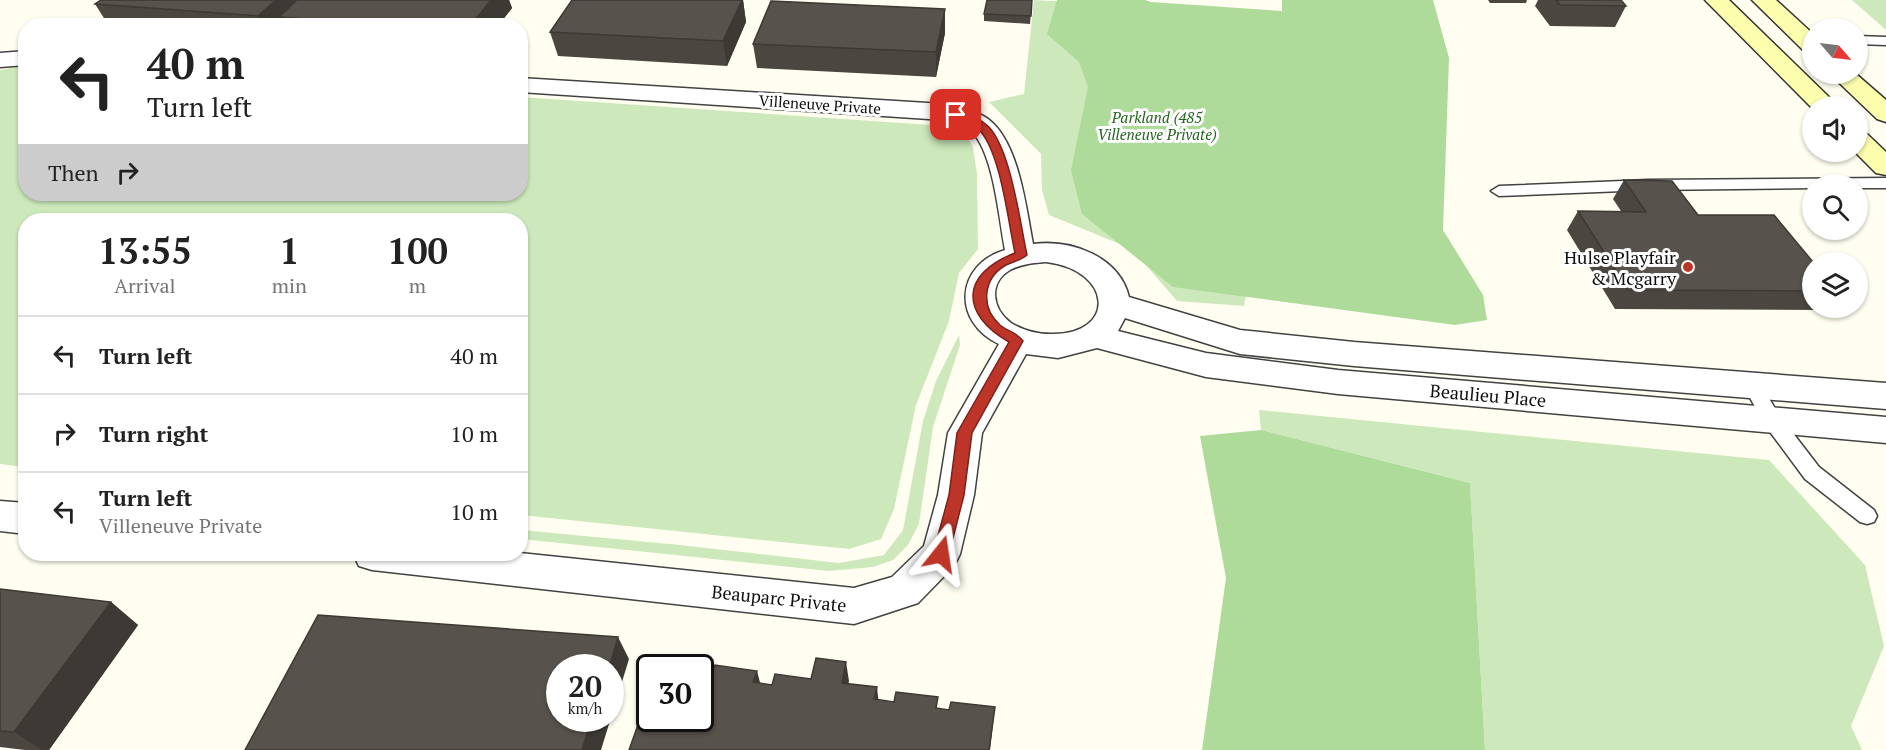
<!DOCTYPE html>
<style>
:root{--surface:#fff;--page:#f2f2f2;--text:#222;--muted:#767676;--line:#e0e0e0}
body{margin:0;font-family:"PT Serif",serif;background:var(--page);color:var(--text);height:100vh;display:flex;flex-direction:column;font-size:22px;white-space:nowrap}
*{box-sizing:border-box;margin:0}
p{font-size:20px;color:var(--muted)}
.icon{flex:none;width:33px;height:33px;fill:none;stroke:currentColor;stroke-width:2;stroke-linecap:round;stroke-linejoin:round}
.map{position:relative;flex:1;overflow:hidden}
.drawer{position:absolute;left:18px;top:213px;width:510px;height:348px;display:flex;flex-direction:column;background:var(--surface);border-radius:24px;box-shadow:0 2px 4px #0004}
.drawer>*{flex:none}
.guide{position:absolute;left:18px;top:18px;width:510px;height:183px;border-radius:24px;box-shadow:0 2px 4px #0004;background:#fff;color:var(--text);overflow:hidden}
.needle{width:39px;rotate:118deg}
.tools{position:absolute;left:1802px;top:18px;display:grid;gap:12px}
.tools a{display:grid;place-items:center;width:66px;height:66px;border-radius:50%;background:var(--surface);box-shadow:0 2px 4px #0004;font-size:30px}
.speed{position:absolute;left:546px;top:654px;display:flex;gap:12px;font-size:30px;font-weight:700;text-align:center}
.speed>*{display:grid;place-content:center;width:78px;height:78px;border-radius:50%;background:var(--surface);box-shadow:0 2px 4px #0004;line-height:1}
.speed small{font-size:15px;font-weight:400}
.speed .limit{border:3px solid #111;border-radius:9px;background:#fff;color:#111}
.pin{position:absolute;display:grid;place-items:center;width:51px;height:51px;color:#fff;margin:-26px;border-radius:12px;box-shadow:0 3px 9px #0006}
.me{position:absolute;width:66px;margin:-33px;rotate:15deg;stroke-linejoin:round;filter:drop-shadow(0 0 4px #0008)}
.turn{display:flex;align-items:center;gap:21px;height:126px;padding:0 30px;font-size:27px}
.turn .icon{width:78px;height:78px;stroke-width:2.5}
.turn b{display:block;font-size:42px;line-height:51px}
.then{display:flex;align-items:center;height:57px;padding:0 30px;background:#0003;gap:12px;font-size:22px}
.eta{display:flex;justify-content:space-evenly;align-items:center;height:102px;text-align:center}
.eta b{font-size:36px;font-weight:600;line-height:42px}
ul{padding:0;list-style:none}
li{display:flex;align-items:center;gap:18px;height:78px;padding:0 30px;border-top:2px solid var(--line)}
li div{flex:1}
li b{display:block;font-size:22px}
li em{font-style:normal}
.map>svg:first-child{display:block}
.green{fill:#cde9bb}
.forest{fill:#aeda9a}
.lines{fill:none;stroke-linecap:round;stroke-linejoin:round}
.lane-casing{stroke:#424242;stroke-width:3}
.street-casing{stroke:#424242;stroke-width:3}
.secondary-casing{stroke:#313131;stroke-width:3}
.lane{fill:#fff;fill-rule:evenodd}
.street{fill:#fff;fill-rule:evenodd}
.secondary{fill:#fcfdad;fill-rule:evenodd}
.wall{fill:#4b4740}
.shaded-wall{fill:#3d3934}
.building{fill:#57524b;stroke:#3d3934;stroke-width:1.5}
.route{fill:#bd3528;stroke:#7b221a;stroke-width:1.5}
.poi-dot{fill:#bd3528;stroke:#fff;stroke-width:2}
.labels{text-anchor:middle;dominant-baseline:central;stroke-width:6;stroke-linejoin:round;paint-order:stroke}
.far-street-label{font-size:15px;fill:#0f0f0f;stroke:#fff}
.far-park-label{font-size:15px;font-style:italic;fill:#25661f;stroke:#fff}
.poi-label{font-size:18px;fill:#0f0f0f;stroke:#fff;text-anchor:end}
.street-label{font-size:18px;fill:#0f0f0f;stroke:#fff}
</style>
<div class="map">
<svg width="1886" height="750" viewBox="0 0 1886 750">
<rect width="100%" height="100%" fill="#fffef1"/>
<path class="green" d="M1034,0L1301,14L1244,306L1177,301L1132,249L1049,215L1042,190L1041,154L989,102L1024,94Z
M1852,0H1886V30Z
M25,65L26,194H520L521,97L932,125L952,129L968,138L973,147L977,174L978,249L959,273L949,321L916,405L894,509L881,539L849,549L521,515L520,220H26L25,467L0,464V70Z
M959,335L960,345L933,427L919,524L908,545L893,560L873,567L828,571L521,539V530L680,545L839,563L884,555L903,530L923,421L936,381Z
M1259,410L1769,460L1865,565L1884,646L1851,726L1862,750H1485L1470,483L1261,430Z"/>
<path class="forest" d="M1057,0H1145L1151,2L1282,11V0H1433L1449,58L1443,230L1483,295L1487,320L1455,325L1173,287L1082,214L1071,170L1088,87L1079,62L1047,34Z
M1261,430L1470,483L1485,750H1202L1226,578L1200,436Z"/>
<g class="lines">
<g class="lane-casing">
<path id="lane" d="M1857,36L1886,37V45L1857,44Z
M1886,178V188H1857V184H1812V188L1648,190L1499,196L1491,191L1499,186L1648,180Z
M1752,378L1758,380L1779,415L1819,467L1874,510L1877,516L1874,522L1867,524L1860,522L1805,479L1765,425L1743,385L1746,380Z"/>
</g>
<g class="street-casing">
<path id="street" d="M26,51V65L0,67V53Z
M520,78L944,104C958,108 976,110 988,119C1019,142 1026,208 1033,244C1071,239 1119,256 1129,297L1240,330L1354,342L1886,383V409L1354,366L1240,354L1125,318L1118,331L1206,353L1338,370L1886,417V443L1338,394L1206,377L1097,348L1058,358L1026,354L982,433L974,495L960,554L954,566L918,603L854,624L372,570L359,566L353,554L520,553L854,588L892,577L924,546L938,495L948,433L999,344C952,322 955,265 1005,250C999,219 994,156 973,133C966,125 954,122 944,120L520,92ZM1046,262C1114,270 1117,336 1050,334C1036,334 1023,330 1011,323C992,309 988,283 1010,270C1021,264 1034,263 1046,262Z
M0,501L26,503V534L0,531Z"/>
</g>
<g class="secondary-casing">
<path id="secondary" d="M1705,0H1729L1833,101L1836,106H1812V108Z
M1752,0H1776L1812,33V53L1804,51Z
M1830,74H1856L1886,100V122L1877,119Z
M1857,131L1866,133L1886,152V175L1876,173L1855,152H1857Z"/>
</g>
<use href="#lane" class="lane"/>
<use href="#street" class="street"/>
<use href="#secondary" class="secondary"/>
</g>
<path class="wall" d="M101,0H509L512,8L498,26H109L95,4Z
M572,0H743L746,22L727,66L558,56L550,32Z
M1032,0L1030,24L984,21V14Z
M1488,0H1527L1526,3H1490Z
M1538,0H1621L1626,6L1615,27L1550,26L1535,6Z
M945,9V33L936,77L757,68L753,44Z
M1624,180L1698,215L1812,262V308H1823L1820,310L1615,309L1567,230L1578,211H1621L1613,199Z
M0,589L111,602L138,625L49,750H25L0,747Z"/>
<path class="shaded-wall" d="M276,0H314L279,17L283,26H263L258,16Z
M491,0H509L512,8L498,26H470Z
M742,0H743L746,22L727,66L723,41Z
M945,9V33L936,77V52Z
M111,602L138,625L49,750H42L14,732Z
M618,637L629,659L601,750H582L592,718H610V668H609Z
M846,662L849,681L845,701L842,683Z
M703,663L710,682L700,679V670Z
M757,671L762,690L753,682Z
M877,687L879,706L874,699Z
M995,707L990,750H989Z"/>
<path class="building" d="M101,0H276L258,16L95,4Z
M297,0H491L470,26H409L279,17Z
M572,0H742L723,41L550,32Z
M987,0H1032L1031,16L984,14Z
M1556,0H1621L1626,6L1560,5Z
M771,1L945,9L936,52L753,44Z
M1624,180L1672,181L1698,215H1774L1813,262H1812V291L1628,290L1578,211L1646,212Z
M0,589L111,602L14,732L0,731Z
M318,615L618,637L609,668H560V718H592L582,750H245Z
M661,657L703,663L700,670V668H658Z
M816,658L846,662L842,683L877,687L874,699L894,702L896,692L938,697L936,708L949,710L951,702L995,707L989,750H629L650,691V718H700V675L711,676L715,665L757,671L753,682L772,685L775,674L811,679Z"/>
<path class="route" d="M956,112C967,114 980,118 989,127C1011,151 1020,222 1027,255C1022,260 1014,261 1006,265C983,278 980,307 1000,325C1007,331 1018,333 1023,341L972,433L964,495L949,554L946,558L941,560L935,558L933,554L949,495L957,433L1009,342C960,314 960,274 1015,253C1008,221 1001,156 981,132C974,124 962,120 952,117V113Z"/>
<circle class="poi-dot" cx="1688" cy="267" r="6"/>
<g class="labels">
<g class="far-street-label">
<text transform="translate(820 104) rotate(4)">Villeneuve Private</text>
</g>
<g class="far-park-label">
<text x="1157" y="117">Parkland (485<tspan x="1157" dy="17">Villeneuve Private)</tspan></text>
</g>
<g class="poi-label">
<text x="1676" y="257">Hulse Playfair<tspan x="1676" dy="21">&amp; Mcgarry</tspan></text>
</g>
<g class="street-label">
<text transform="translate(1488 395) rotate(5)">Beaulieu Place</text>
<text transform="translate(779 598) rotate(6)">Beauparc Private</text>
</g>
</g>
</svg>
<div class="tools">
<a><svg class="needle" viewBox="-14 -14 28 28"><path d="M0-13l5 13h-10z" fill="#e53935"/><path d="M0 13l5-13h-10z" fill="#767676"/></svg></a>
<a><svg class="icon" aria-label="sound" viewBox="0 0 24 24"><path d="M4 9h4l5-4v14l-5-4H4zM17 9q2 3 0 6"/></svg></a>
<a><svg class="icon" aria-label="search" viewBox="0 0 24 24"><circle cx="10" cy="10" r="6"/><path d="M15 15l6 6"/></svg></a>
<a><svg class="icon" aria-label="layers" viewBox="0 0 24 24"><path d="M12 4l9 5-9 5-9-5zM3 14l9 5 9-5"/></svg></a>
</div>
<div class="speed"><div>20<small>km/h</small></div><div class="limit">30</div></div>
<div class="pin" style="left:956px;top:115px;background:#d93025"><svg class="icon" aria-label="arrive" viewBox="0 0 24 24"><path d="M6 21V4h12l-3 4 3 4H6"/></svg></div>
<svg class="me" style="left:941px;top:554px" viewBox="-20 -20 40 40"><path d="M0-17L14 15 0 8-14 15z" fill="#bd3528" stroke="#fff" stroke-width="4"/></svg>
<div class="guide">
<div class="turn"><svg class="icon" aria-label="left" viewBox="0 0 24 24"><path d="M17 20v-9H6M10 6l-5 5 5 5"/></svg><div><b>40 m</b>Turn left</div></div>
<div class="then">Then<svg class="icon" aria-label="right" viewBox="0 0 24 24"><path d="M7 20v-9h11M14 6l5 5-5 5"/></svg></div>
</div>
<section class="drawer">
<div class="eta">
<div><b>13:55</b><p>Arrival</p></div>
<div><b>1</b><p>min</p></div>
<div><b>100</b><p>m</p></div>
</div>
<ul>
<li><svg class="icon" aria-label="left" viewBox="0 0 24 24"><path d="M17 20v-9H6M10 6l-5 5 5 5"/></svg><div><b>Turn left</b></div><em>40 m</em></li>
<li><svg class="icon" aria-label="right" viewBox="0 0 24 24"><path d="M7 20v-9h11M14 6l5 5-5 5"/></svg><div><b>Turn right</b></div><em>10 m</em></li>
<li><svg class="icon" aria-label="left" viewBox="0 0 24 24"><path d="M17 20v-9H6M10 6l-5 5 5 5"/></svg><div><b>Turn left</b><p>Villeneuve Private</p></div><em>10 m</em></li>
</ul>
</section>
</div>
